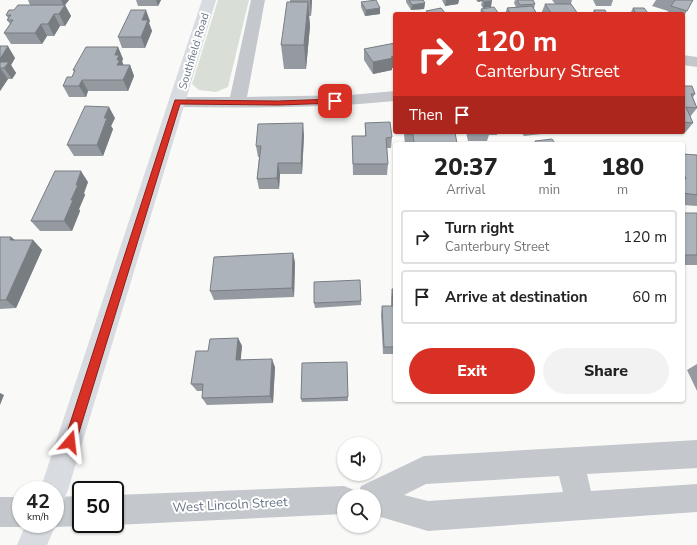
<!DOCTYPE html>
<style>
:root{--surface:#fff;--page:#f2f2f2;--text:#222;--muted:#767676;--line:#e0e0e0;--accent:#d93025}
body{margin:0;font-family:"Nunito Sans",sans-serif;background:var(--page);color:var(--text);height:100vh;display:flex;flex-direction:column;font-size:15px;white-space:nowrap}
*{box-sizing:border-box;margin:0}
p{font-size:13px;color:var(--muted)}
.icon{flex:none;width:22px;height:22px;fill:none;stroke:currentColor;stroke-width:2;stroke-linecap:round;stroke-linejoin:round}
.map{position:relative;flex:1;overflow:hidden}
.sheet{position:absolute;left:393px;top:142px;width:292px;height:260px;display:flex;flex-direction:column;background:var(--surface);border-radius:4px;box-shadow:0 1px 3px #0004}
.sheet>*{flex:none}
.top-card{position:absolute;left:393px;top:12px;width:292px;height:122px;border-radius:4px;box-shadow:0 1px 3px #0004;background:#d93025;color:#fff;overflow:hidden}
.buttons{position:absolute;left:337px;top:437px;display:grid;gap:8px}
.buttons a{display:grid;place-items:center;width:44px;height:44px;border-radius:50%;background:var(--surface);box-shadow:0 1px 3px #0004;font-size:20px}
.speed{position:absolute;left:12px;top:481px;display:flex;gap:8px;font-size:20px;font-weight:700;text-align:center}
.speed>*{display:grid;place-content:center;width:52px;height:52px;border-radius:50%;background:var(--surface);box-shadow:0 1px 3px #0004;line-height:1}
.speed small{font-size:10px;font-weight:400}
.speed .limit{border:2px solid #111;border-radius:6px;background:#fff;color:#111}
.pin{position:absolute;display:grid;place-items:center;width:34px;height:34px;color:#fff;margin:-17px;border-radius:8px;box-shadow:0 2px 6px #0006}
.me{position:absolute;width:44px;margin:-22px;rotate:17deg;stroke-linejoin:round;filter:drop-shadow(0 0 3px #0008)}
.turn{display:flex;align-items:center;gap:14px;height:84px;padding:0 16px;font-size:18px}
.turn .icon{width:52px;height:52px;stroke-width:2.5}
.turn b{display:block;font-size:28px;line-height:34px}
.then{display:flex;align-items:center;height:38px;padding:0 16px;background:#0003;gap:8px;font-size:15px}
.eta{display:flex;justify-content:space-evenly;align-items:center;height:68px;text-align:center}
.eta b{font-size:24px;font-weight:800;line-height:28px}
.button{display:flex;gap:8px;margin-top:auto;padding:8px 16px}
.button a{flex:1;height:46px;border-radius:24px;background:var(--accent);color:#fff;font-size:16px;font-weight:800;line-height:46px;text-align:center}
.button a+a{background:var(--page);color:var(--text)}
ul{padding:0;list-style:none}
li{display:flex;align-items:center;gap:12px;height:54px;margin:0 8px 6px;padding:0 8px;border:2px solid var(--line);border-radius:4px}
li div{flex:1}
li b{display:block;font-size:15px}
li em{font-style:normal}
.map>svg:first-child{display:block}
.green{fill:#d9dfd7}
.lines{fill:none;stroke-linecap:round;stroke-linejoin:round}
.minor{fill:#c4c7cb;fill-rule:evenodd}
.major{fill:#d8dbe0;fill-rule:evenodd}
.wall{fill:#949aa0}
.shaded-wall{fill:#787d82}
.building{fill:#acb3ba;stroke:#787d82}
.route{fill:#d93025;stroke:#8d1f18}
.labels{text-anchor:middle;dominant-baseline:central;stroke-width:4;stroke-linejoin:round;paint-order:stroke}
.street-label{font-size:11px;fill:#6a7688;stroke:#fff}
.near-street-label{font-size:13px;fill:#6a7688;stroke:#fff}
</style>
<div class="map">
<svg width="697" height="545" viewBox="0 0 697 545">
<rect width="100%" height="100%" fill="#f9faf8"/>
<path class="green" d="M218,0H249L228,87L216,92L199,90L192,84Z"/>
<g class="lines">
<path class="minor" d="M251,0H265L247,97L350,95L395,91V101C322,108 251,108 178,107L172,106L170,102L172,98L178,97H230Z
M683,55L697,57V67L683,65Z
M697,440V468L587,474L591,491L697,484V512L428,531L374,515V496H344V514L115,525L114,524H115V495L344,486L354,490L357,496L361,486L424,456ZM559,476L563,492L428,501L404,495L426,484Z
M81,496V524H85L81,526L55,527L49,524H55V497Z
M0,497H21V524H27L21,527H0Z"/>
<path class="major" d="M202,0H216L68,490L64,500L55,504V490H40Z
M55,522L56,524L47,545H17L26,524H55Z"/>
</g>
<path class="wall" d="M28,0H69L65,5L71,16L65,26H60L54,36H47L42,44H11L4,33L10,24L7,20L8,18L6,15L14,10L30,5Z
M136,0H161L158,6H138Z
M290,0H312L311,16H309L310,26L306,69H284L281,45L290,2Z
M406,0H423L425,3L424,9L411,10L406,2Z
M442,0H459L458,4L445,6Z
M476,0H493H491V7L483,8L481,5L482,1L478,2Z
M515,0L535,4L534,9L537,14H505L507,8L516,7L514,3Z
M552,0H572L571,4L578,14H541L545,4H555Z
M593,0H613L611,6H596Z
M656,0H693L683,18V14H667L668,11L652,6Z
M361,2L380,8V14L365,16L361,7Z
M633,8L648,13L661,14H630Z
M481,9L499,14H480Z
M594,10L607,14H621H592Z
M150,21L149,23L152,31L145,48H122L118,37Z
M395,43V67L392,68V70L373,74L364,60V49Z
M0,46L15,58L11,65L16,73L12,79H8L0,91Z
M118,47L123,59L122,61L123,65H130L134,76L128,91H88L86,97H69L63,86L72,77L74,72L73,70Z
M683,86L695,94L693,97L697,108L690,117L693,123L684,134L660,132H683Z
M115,118L111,126L113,129L103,156H74L67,145Z
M365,123L392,137L391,148H387L388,164L387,175H353L352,136H365Z
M404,132H455L457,144H405L404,135Z
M466,132H498L497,135H489L487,141H468Z
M521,132H551L550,133L524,136Z
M304,135L302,174H280L279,189H259L257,179L259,157H258L256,146Z
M683,154L697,155V206L683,205Z
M88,182L84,193L85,195L79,209L80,211L72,231H40L31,221Z
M683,213H697V265H683Z
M0,237H11L15,240H33L42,250L16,308L0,309Z
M293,253L295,263L294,297L214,300L210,291Z
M392,289H395V360H394V354H383L381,315L382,306H391V298Z
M361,301V305L315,308L314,303Z
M238,338L242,346L240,360L275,367L273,403L207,405L202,398L203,391H197L191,384L208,351Z
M347,362L348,401L302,402L301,399Z
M697,364V391L687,370Z"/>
<path class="shaded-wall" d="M61,0H69L65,5L71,16L65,26L59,14L64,6Z
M156,0H161L158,6Z
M310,0H312L311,16Z
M446,0H459L458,4L445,6Z
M478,0H482V1L478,2Z
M492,1L491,7L483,8L484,2Z
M308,2L310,26L306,69L304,45Z
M425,3L424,9L411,10L412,5Z
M380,8V14L365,16L366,10Z
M146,10L150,21L149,23L152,31L145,48L141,37L142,20Z
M54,14L60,26L54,36L48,24Z
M41,24L47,36L42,44L35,33Z
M8,46L15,58L11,65L16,73L12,79L4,68L0,64V59Z
M118,47L123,59L122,61L124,66L117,65L115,55Z
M395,56V67L392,68V70L373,74V62Z
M130,65L134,76L128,91L123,80Z
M0,68L8,79L0,91Z
M82,80L88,91L86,97L79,86Z
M109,107L115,118L111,126L113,129L103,156L97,145L104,118Z
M303,123L304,135L302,174L301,163Z
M278,163L280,174L279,189L277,178Z
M81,171L88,182L84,193L85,195L79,209L80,211L72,231L64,221L76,185Z
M11,237L21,246L10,240Z
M33,240L42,250L16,308L6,300Z
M293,253L295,263L294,297L292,288Z
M238,338L242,346L240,368L236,360Z
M272,359L275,367L273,403L270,396Z
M0,393L4,395L0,405Z"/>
<path class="building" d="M376,0L380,8L366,10L361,2Z
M409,0H423L425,3L412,5Z
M482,0H491L492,1L484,2Z
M517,0H533L535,4L520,5Z
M675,0H693L687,11L671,6Z
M287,2H308L304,45H281Z
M545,4H571L578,14H552Z
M18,5H65L59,14H54L48,24H41L35,33H4L13,20H7L11,15H6L9,10H14Z
M532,6L537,14H511L507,8Z
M494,7L499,14H485L481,9Z
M441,8L446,14H428L426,11Z
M633,8H644L648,13H660L661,14H636Z
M131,10H146L142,20H148L141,37H118Z
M594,10H605L607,14L620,13L621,14H594H596Z
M395,43V56L391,57L393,58L373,62L364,49Z
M0,46H8L0,59Z
M86,47H118L115,55H119L117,60H120L117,65H130L123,80H82L79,86H63L67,77H72L75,70H73Z
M0,62H9L4,68H0Z
M683,86H692L695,94H691L697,108L686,107L693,123L683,122Z
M85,106L109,107L104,118H107L97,145H67Z
M390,122L392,137L386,138L388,164H353L352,136H366L365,123Z
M303,123L301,163H278L277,178L257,179L261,146H256L258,124Z
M406,132H455L457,144H414L413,134H406Z
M552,139L555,143L536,144L535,141Z
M683,154L697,155V195L683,193V179H686L683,172Z
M55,171H81L76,185H78L71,200H73L64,221H31Z
M683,213H697V255H683Z
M0,237H11L10,240H33L6,300H0Z
M293,253L292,288L210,291L214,257Z
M360,280L361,301L314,303V282Z
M392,289H395V347H384L382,306H393Z
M238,338L236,360L272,359L270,396L202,398L203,384H191L196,351H208L210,339Z
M347,362L348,397L301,399L302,363Z"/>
<path class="route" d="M335,99H337V103L278,105L180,104L76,442L74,446L70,448L66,446L64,442L175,100L278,101Z"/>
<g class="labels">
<g class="street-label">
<text transform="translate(194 51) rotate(-73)">Southfield Road</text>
</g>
<g class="near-street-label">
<text transform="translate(230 505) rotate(-3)">West Lincoln Street</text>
</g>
</g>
</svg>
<div class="buttons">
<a><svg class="icon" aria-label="sound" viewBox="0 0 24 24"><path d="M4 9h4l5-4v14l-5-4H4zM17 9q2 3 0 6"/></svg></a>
<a><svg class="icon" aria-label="search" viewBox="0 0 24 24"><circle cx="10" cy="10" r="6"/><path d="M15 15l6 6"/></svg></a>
</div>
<div class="speed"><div>42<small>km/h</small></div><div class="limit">50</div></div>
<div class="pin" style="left:335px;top:101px;background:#d93025"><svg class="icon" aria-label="arrive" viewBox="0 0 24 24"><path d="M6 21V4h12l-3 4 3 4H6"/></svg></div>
<svg class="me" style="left:70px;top:442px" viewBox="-20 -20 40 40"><path d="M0-17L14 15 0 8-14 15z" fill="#d93025" stroke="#fff" stroke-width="4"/></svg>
<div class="top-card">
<div class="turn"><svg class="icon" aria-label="right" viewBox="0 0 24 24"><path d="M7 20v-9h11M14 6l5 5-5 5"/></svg><div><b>120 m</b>Canterbury Street</div></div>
<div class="then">Then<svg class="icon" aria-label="arrive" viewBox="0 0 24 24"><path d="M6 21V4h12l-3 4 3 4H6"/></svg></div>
</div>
<section class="sheet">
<div class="eta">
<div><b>20:37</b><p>Arrival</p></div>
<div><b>1</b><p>min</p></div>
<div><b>180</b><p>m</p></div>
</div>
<ul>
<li><svg class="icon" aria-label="right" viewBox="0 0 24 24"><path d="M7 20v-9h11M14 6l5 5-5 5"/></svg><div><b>Turn right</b><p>Canterbury Street</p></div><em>120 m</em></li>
<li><svg class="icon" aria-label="arrive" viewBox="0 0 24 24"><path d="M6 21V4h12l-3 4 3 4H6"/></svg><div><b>Arrive at destination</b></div><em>60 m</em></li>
</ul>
<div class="button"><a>Exit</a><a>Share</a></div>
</section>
</div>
